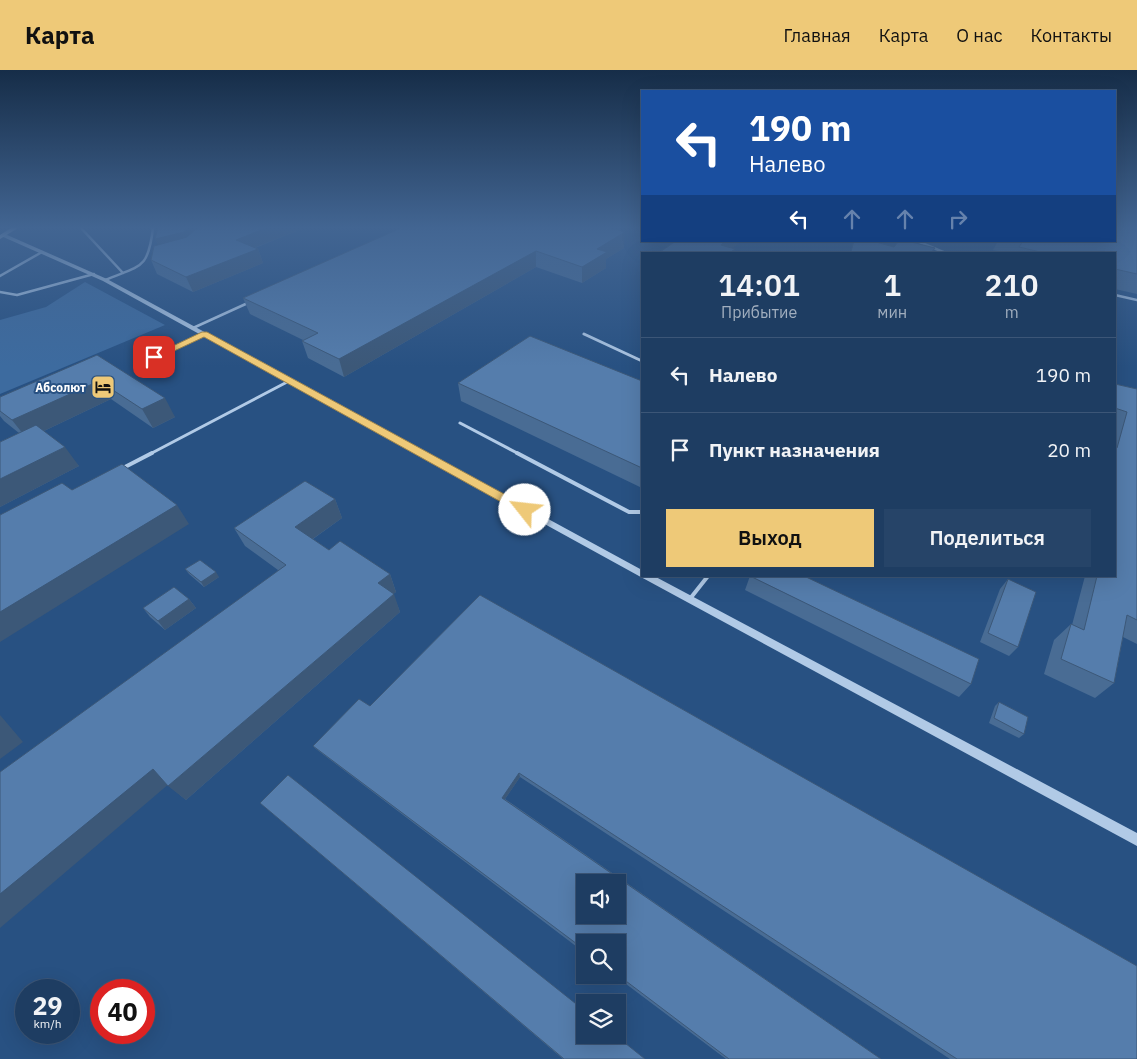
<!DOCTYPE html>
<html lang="ru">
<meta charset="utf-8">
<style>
:root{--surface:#1e3d62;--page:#264468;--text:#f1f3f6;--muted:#a1aebe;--line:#3c5677;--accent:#eec978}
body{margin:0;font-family:"IBM Plex Sans",sans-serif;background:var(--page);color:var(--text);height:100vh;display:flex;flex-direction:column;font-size:19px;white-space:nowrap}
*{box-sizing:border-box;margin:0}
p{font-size:16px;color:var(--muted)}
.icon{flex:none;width:28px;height:28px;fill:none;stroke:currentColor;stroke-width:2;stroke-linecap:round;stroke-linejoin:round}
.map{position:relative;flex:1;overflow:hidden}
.drawer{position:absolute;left:641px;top:182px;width:475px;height:325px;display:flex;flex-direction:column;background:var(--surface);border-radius:0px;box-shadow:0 5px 20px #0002,0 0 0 1px var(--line)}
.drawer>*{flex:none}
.banner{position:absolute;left:641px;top:20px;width:475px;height:152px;border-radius:0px;box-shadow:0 5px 20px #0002,0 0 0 1px var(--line);background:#1a4fa0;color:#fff;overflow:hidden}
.fabs{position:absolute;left:576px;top:804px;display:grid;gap:10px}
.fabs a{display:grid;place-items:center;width:50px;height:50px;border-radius:0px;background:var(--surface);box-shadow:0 5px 20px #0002,0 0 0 1px var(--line);font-size:25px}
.speed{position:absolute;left:15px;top:909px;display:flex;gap:10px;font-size:25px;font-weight:700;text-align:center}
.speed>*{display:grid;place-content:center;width:65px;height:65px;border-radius:50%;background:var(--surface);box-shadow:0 5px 20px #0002,0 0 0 1px var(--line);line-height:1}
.speed small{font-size:12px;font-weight:400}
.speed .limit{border:8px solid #d22;background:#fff;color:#111}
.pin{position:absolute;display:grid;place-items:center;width:42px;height:42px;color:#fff;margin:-21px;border-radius:10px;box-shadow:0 2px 8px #0006}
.me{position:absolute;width:55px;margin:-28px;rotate:299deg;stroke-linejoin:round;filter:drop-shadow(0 0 4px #0008)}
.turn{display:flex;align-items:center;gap:18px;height:105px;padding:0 25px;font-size:22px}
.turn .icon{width:65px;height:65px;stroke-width:2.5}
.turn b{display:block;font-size:35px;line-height:42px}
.lanes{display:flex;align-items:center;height:48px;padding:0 25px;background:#0003;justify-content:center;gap:25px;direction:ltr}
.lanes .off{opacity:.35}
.eta{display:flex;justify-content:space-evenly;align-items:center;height:85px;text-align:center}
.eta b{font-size:30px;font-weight:600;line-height:35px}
.primary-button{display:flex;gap:10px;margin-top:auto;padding:10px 25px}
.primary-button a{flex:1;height:58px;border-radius:0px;background:var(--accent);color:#111;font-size:20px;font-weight:600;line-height:58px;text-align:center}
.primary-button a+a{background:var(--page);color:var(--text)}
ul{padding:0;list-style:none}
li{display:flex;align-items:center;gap:15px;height:75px;padding:0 25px;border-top:1px solid var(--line)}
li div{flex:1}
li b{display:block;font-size:19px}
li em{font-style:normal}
header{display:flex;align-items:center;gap:30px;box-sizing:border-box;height:70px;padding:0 25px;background:var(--accent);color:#111}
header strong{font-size:24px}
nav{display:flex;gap:28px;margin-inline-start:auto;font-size:18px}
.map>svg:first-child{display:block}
.green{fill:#3d6b9f}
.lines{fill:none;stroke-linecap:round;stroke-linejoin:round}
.service-far2{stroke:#b1cae6;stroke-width:2.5}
.service-far1{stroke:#b1cae6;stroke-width:3}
.service{stroke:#b1cae6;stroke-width:4}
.tertiary{fill:#b1cae6;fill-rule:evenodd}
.secondary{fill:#dbe7f6;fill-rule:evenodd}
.wall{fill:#496c94}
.shaded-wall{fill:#3c5878}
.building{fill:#557dac;stroke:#3c5878;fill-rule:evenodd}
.route{fill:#eec978;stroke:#9b834e}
.labels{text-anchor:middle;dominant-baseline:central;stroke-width:4;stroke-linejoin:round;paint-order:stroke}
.far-poi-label{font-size:12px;font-weight:bold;fill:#fff;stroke:#285182;text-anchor:end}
</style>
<header>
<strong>Карта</strong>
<nav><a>Главная</a><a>Карта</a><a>О нас</a><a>Контакты</a></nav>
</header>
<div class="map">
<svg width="1137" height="989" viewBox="0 0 1137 989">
<rect width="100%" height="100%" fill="#285182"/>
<path class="green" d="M85,212L165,255L0,324V250L46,237Z"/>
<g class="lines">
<path class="service-far2" d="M81,158L123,203
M917,171L948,184
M0,206L42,182
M105,210C141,195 148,200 153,158
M0,222L17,225L94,204
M1115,225L1137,230
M193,258L250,232"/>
<path class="service-far1" d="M584,264L642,291
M138,295L204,264
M460,353L519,384
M150,384L289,311"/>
<path class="service" d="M517,383L629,442H642
M123,398L152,383
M689,530L708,506"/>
<path class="tertiary" d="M1,164H5L107,209L642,500V506H654L1137,763V776L639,506L103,211L1,166Z"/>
<path class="secondary" d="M11,158H18L0,169V165Z"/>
</g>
<path class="wall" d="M158,158H304L255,178L258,179L263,193L193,222L157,204L151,190L158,175Z
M401,158L624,178L606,189V198L582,213L536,197L344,307L308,288L302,271L303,270L250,244L243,228Z
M1137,158V224L1115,219V184H1010L993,180L998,171H1115Z
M642,193V208H641Z
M97,285L175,347L153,358L111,329L44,361L79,396L0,437V372L19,363L4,351L0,346V327Z
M642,311V418L461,331L458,313Z
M1115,314L1137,319V574L1123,567L1114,613L1095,628L1044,604L1054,570L1071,554L1072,555L1085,506H1115Z
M335,429L342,448L313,469L329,480L390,504L396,522L393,524L400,542L186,730L168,715L278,500L245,476L234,458Z
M185,499L219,507L204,517L189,504Z
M750,506L971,614L959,627L745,520Z
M1008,509L1018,577L1009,586L980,572L1000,519Z
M480,525L1137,989H950L520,707L505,729L881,989H726L614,905H618L585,872V883L316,679L313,676L370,636Z
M189,529L196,538L165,560L150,547L143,538Z
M999,632L1024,664L1019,668L989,653L995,636Z
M260,733L645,989H563Z"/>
<path class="shaded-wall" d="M188,158H209L162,183L155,169Z
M266,158H304L241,183L236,170Z
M625,162L624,178L606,189V198L582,213V197L597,179Z
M725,171H742L725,184L721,175Z
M258,179L263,193L193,222L186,207Z
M735,179L734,184H728Z
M536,181V197L344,307L339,289Z
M99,311L111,329L27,369L12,350Z
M165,328L175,347L153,358L142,339Z
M65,377L79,396L0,437V409Z
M335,429L342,448L304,475L295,457Z
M177,435L189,454L0,572V542Z
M216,502L219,507L204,517L201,512Z
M390,504L396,522L385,531L378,513Z
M394,524L400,542L186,730L168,716Z
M189,529L196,538L165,560L158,551Z
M0,645L23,672L0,689Z
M153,699L170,713L0,858V824Z
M519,703L520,707L503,732L502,728Z"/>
<path class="building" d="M158,158H188L184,162L155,169Z
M197,158H266L236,170L258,179L186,207L151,190L154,176L187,167Z
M401,158H611L625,162L597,179L607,182L582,197L536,181L339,289L302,271L318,263L243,228Z
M1115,158H1137V204L1115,199V184H1049L1019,177L1023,171H1115Z
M676,171H725L721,175L735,179L728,184H657Z
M854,171H872L894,177L899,171H907L935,178L930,184H857L851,182Z
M530,266L642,311V398L458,313Z
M97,285L165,328L142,339L99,311L12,350L0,341V327Z
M1115,314L1137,319V550L1127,545L1114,613L1061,589L1071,554L1084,560L1097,506H1115V377L1117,378L1127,342L1115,338Z
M36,355L65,377L0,409V372Z
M122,394L177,435L0,542V445L62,413L72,420Z
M305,411L335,429L295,457L329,480L340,471L390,504L378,513L394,524L168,716L153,699L0,824V702L286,495L234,458Z
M200,490L216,502L201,512L185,499Z
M750,506H804L979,589L971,614Z
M1008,509L1036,522L1018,577L988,563Z
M174,517L189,529L158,551L143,538Z
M480,525L1137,896V989H957L519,703L502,728L881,989H729L618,905V872H585V880L313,676L359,629L370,636ZM585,812H618V845H585Z
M999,632L1028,647L1024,664L994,648Z
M288,705L585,941V965H615L645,989H564L260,733Z"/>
<linearGradient id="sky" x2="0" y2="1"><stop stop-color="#162d48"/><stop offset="0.53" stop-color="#426592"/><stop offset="1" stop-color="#426592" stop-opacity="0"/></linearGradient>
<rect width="1137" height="297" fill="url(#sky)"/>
<path class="route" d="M202,262H207L528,437L530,440L528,443H521L204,267L157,289L150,287Z"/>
<defs>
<g id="hotel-square" transform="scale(1.25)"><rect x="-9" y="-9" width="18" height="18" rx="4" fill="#eec978" stroke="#285182"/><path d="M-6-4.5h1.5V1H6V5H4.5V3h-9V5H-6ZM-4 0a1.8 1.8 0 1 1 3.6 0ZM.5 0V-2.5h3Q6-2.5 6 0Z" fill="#111"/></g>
</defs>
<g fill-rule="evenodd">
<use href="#hotel-square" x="103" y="317"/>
</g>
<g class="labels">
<g class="far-poi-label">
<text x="86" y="317">Абсолют</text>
</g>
</g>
</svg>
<div class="fabs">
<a><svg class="icon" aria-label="sound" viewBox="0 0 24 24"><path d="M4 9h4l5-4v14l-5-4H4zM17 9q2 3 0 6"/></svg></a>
<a><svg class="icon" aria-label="search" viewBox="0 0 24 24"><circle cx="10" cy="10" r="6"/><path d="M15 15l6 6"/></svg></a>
<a><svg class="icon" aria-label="layers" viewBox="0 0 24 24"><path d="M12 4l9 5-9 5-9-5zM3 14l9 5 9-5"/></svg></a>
</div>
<div class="speed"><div>29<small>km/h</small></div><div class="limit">40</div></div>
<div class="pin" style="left:154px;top:287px;background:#d93025"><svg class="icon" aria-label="arrive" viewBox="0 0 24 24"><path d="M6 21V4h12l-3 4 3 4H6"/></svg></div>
<svg class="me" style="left:525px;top:440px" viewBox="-20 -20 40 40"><circle r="19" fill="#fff"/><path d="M0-13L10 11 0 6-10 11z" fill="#eec978"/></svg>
<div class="banner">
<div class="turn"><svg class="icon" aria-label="left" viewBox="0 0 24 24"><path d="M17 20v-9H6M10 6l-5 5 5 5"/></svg><div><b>190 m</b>Налево</div></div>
<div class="lanes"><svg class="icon" aria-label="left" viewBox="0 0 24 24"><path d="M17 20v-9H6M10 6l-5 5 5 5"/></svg><svg class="icon off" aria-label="ahead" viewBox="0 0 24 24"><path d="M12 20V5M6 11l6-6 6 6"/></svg><svg class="icon off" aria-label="ahead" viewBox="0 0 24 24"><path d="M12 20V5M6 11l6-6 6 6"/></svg><svg class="icon off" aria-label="right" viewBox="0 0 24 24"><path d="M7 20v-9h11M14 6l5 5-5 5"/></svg></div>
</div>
<section class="drawer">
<div class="eta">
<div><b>14:01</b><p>Прибытие</p></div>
<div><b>1</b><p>мин</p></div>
<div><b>210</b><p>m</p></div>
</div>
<ul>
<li><svg class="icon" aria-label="left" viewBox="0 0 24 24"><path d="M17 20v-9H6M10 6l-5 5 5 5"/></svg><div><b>Налево</b></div><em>190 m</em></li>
<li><svg class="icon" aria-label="arrive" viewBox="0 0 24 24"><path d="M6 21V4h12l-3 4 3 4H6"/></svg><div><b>Пункт назначения</b></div><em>20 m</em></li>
</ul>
<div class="primary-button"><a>Выход</a><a>Поделиться</a></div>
</section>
</div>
